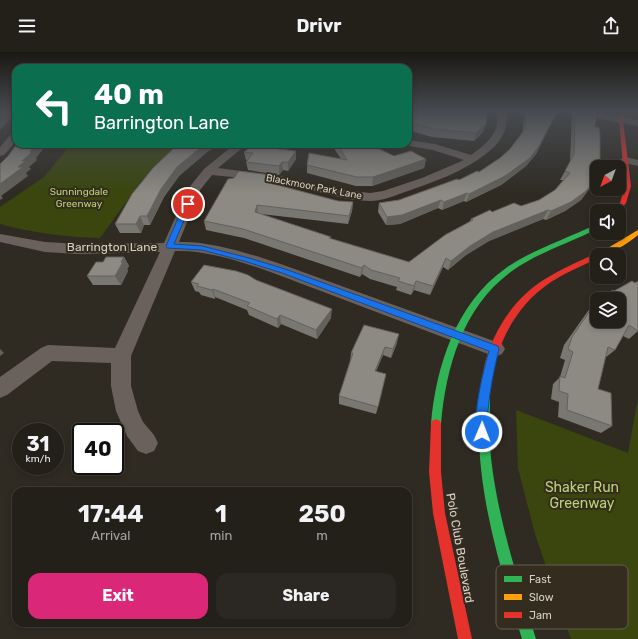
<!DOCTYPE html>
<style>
:root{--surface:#23201a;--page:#2b2823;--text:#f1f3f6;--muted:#a3a3a2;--line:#403e39;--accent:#db2777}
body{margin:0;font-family:Rubik,sans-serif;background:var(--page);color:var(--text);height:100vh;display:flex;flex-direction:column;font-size:15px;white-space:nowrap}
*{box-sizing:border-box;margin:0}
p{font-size:13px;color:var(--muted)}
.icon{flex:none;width:22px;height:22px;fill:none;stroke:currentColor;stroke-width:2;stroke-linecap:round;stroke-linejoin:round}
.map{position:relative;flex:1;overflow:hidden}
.details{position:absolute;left:12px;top:435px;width:400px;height:140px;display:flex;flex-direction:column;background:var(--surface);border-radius:12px;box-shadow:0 2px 6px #0003,0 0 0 1px var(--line)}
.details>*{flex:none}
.guide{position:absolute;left:12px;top:12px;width:400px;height:84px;border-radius:12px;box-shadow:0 2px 6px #0003,0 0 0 1px var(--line);background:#0b6e4f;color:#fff;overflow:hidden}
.needle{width:26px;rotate:221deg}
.controls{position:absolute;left:590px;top:108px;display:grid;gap:8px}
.controls a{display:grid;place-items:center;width:36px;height:36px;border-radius:8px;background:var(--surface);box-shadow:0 2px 6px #0003,0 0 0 1px var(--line);font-size:20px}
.speed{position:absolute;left:12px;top:371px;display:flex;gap:8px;font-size:20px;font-weight:700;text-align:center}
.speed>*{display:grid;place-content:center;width:52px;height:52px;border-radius:50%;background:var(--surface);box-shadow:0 2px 6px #0003,0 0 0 1px var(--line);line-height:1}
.speed small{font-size:10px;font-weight:400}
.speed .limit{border:2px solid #111;border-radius:6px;background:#fff;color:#111}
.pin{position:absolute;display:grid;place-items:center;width:34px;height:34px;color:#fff;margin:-17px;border:2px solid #fff;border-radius:50%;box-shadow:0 1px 4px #0007}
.me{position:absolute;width:44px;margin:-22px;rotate:1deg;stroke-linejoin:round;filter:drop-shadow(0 0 3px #0008)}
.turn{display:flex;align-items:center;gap:14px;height:84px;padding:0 16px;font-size:18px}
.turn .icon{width:52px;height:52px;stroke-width:2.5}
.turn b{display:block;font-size:28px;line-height:34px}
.eta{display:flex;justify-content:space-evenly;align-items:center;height:68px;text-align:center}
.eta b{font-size:24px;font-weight:700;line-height:28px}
.primary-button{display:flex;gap:8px;margin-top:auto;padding:8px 16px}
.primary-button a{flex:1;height:46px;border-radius:12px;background:var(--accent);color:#fff;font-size:16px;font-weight:700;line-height:46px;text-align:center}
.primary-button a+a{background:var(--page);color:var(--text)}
header{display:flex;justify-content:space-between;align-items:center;height:52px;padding:0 16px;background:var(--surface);font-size:18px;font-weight:700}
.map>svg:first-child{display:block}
.green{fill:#3a460e}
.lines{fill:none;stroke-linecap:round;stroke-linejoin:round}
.street{fill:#6a605c;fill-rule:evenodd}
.fast{fill:#30b455;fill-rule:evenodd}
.slow{fill:#ff9f0a;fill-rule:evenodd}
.jam{fill:#e5322d;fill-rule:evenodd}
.wall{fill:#797771}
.shaded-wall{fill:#63615c}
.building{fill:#8d8a83;stroke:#63615c}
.route{fill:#1a73e8;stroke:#114b97}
.labels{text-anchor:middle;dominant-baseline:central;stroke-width:4;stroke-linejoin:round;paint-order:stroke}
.far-street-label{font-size:10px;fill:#d5d0c8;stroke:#342c1e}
.far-park-label{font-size:10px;fill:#b9d475;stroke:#342c1e}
.street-label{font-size:12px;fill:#d5d0c8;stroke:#342c1e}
.near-park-label{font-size:14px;fill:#b9d475;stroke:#342c1e}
.key{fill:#342c1e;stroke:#645d51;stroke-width:1}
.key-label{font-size:11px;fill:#d5d0c8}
</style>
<header><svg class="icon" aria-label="menu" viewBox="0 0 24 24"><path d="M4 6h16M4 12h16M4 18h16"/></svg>Drivr<svg class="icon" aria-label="share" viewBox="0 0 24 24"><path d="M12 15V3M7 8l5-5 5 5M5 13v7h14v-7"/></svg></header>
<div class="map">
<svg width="638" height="587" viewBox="0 0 638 587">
<rect width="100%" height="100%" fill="#2f2b23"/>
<path class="green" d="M71,92H187L173,101L142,128L100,186C65,185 33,181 0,172V155L44,125Z
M638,346V587H571L535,482L518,416L516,358L628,401Z"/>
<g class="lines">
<path class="street" d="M496,60H505C511,76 499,92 487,101C463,120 436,129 408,139C396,143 383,149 370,149C346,149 322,140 299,135C270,129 241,126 212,123L200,138L179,190C220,188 283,213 322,227C382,249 442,270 502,292L505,297L502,302L495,305L488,302C432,281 376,260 321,239C279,224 219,197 175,199L131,304V334L138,359L143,370L154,383L158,391L154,399L146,402L138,399L127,384L116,359L111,334V311L52,309L7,343L0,346V325L41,296L48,293L115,296L160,200L79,202L45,200L0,190V182L45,190L79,192L164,191L188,137L204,117L235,92H247L218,116L279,124L344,138L370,141L383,139L422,126L464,108L433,98L404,93L403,92H408V88L435,92L471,103C486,93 502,79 496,60Z
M573,60H592L638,68V74L578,63Z
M16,80V89L4,103L0,104V95L12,81Z
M625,105L638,108V114L621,110L619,108Z"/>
<path class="fast" d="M597,173V177C569,191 537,201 512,219C463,254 446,315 441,372L440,375L436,377L432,375L431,372C436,314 456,251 506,216C523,204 542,196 561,188C573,183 585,177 597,173Z
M485,338L489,339L490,342C490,363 489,385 491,406C498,468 518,528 536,587H522C504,528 485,468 480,406C479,385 479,363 480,342L481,339Z"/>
<path class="slow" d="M638,178V183C626,193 610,203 596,203Z"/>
<path class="jam" d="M621,60H625L623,68L631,134L626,151L619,160V159H614L620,151L625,134L619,68Z
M594,202L600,203H597V207C581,214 565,221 551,230C512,256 494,298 490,342L489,345L485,346L481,345C478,337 483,324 484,315C492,280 514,246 545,227C561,217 578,210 594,202Z
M436,367L440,369L441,372V420L445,461L472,587H458L433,461L429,420L431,372L432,369Z"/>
</g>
<path class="wall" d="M408,60H490L486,66V72L483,80L474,89L432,85L408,78Z
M519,60H557L536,102L526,114L501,133L466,150L464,149L442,158L438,156L400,172L386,173L378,160L379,151L399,148L459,128L479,120L500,106L510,97L522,81L525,61Z
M572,60H597L595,75V129L589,137L581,148L565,159L546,168L543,167L489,189L466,203L448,218L443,215L430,243L414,238L411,243L396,238L397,235L370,227L362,222L360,225L244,186L206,178L204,169L272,132L338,149L353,150L352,159L348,172L261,162L331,187L409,210L470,169L471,167L492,160L521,154L539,148L555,138L563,128H560L570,110Z
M182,92H220L207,100L179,124L164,145L150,173H144L141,181H120L115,172Z
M292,92L286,98L296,107L288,119L283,118L279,123L248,118L246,110L248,108H246L244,100Z
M331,92H369L394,104L426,107L424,116L372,134H356L307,121V113L341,107Z
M124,205L129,214L127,217L128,219L121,233H93L87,224L103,210Z
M256,228L331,266L317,287L281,272L278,276L249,263L247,258L215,245V247L201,243L199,240L195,239L191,230Z
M632,229L638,279L629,287L623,284L615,298L605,306L598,337L612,374L601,381L558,365L559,350L551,347L553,332L560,325L565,308L560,306L564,293L588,259L596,250Z
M397,291L391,306L383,303L376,319L378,355L376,362L339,352V344L350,309L351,301Z"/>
<path class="shaded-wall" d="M6,60H16V61L0,78V66Z
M557,60L536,102L526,114L501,133L466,150L469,142Z
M486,72L483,80L474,89L476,81Z
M36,92H47L36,106L37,108L29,115L31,117L26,121L28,124L1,144L3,146L0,148V132L18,115L22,109Z
M205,92H220L207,100L179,124L164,145L150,173L147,164L161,137L177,115Z
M284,92H292L279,105L278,97Z
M296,99V107L288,119V110Z
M426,107L424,116L372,134L373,125Z
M282,110L283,118L279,123V114Z
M271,123L272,132L266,130Z
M595,129L589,137L581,148L565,159L546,168L551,159Z
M467,141L464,149L442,158L444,150Z
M441,148L438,156L400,172L386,173L387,165Z
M353,150L352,159L348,172L349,164Z
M257,153L258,162L255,160Z
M548,158L543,167L489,189L466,203L448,218L451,209L470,194L493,180Z
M140,164L144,173L141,181L136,172Z
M124,205L129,214L127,217L128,219L121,233L115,224Z
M446,206L443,215L430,243L433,234Z
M364,213L362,222L360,225L362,216Z
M416,229L414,238L411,243L414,234Z
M213,237L215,245V247L212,238Z
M332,257L331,266L317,287L316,278Z
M280,263L281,272L278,276L277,267Z
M399,282L397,291L391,306L393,297Z
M385,295L383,303L373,327L375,319Z
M0,297L4,301L0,304Z"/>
<path class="building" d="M0,60H6L0,66Z
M408,60H488L487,63L486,72L476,81L434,77L408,70Z
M527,60H557L539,94L530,106L505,124L469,142L467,141L444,150L441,148L402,163L387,165L379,151L399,148L457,127L459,128L477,119L479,120L500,106L510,97L525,77Z
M575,60H597L595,75H599L600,82V115H597V123L595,129L586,139L571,150L551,159L548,158L493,180L470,194L451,209L446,206L433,234L416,229L414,234L398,229L400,226L371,218L364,213L362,216L243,177L204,169L228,127L234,126L239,119L271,123L266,130L338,149L353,150L349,164L257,153L255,160L331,185L329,186L409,210L445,183L473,168L471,167L490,158L492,160L514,151L521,154L539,148L555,138L570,121L565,119L574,102Z
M17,92H36L30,100H32L22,109H26L18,115H23L0,132V112L8,104Z
M182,92H205L177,115L161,137L147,164H140L136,172H115L132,142L153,116L173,97Z
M255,92H284L278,97L296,99L288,110H282L279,114L246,110L253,101L244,100Z
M337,92H369L394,104L411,99L426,107L373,125H357L307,113L309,101L347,108Z
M106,205H124L121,210H123L115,224H87L96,210H103Z
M204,213L236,219L248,223L256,228L332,257L316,278L280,263L277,267L247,254L250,251L213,237L212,238L197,234L199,232L191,230Z
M632,229L635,231L638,229V279L629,273L615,298L608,295L598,337L611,341L612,374L567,358L568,342L559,339L560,324L565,326L573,300L568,297L572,285L596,250L597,249V269H619V247H600L613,238L614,239Z
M364,273L399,282L393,297L385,295L375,319L386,322L378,355L339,344L353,301H351Z"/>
<linearGradient id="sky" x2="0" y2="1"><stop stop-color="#1a1813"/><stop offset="0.42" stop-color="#474a50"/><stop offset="1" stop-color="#474a50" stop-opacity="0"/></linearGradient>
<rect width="638" height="142" fill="url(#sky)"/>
<path class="route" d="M185,150L191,152L174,192L202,194L249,206L288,218L498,294L499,297C494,317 490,337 488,358C487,366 489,376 486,383L482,385L478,383C471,367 484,316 489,299L282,221L244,209L202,198L167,196L166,194Z"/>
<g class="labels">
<g class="far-street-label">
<text transform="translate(314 135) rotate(11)">Blackmoor Park Lane</text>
</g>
<g class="far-park-label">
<text x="79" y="140">Sunningdale<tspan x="79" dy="12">Greenway</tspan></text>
</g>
<g class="street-label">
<text x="112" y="195">Barrington Lane</text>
<text transform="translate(460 496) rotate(80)">Polo Club Boulevard</text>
</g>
<g class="near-park-label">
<text x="582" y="435">Shaker Run<tspan x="582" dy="16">Greenway</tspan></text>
</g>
</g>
<rect x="496" y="513" width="132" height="64" rx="6" class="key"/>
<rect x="504" y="524" width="18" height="6" fill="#30b455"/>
<rect x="504" y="542" width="18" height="6" fill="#ff9f0a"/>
<rect x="504" y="560" width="18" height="6" fill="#e5322d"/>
<g class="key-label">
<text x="529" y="531">Fast</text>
<text x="529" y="549">Slow</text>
<text x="529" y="567">Jam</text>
</g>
</svg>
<div class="controls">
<a><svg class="needle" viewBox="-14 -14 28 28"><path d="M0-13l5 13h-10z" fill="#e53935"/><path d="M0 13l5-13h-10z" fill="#a3a3a2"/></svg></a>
<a><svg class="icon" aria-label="sound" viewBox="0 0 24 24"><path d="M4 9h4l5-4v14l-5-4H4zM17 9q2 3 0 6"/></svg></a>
<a><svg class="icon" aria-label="search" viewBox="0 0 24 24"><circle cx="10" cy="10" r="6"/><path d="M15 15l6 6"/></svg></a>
<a><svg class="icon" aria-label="layers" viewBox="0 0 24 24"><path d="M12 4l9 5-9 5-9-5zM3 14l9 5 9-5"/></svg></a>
</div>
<div class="speed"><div>31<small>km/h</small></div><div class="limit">40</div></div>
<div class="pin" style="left:188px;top:152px;background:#d93025"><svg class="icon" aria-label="arrive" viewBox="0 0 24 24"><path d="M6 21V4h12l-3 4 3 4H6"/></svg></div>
<svg class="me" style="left:482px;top:380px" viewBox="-20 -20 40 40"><circle r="17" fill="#1a73e8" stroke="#fff" stroke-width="3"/><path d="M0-11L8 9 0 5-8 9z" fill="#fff"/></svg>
<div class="guide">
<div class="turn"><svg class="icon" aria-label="left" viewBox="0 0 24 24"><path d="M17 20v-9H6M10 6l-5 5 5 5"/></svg><div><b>40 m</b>Barrington Lane</div></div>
</div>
<section class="details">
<div class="eta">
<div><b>17:44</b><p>Arrival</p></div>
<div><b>1</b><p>min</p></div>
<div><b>250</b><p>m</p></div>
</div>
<div class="primary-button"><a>Exit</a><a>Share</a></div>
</section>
</div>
